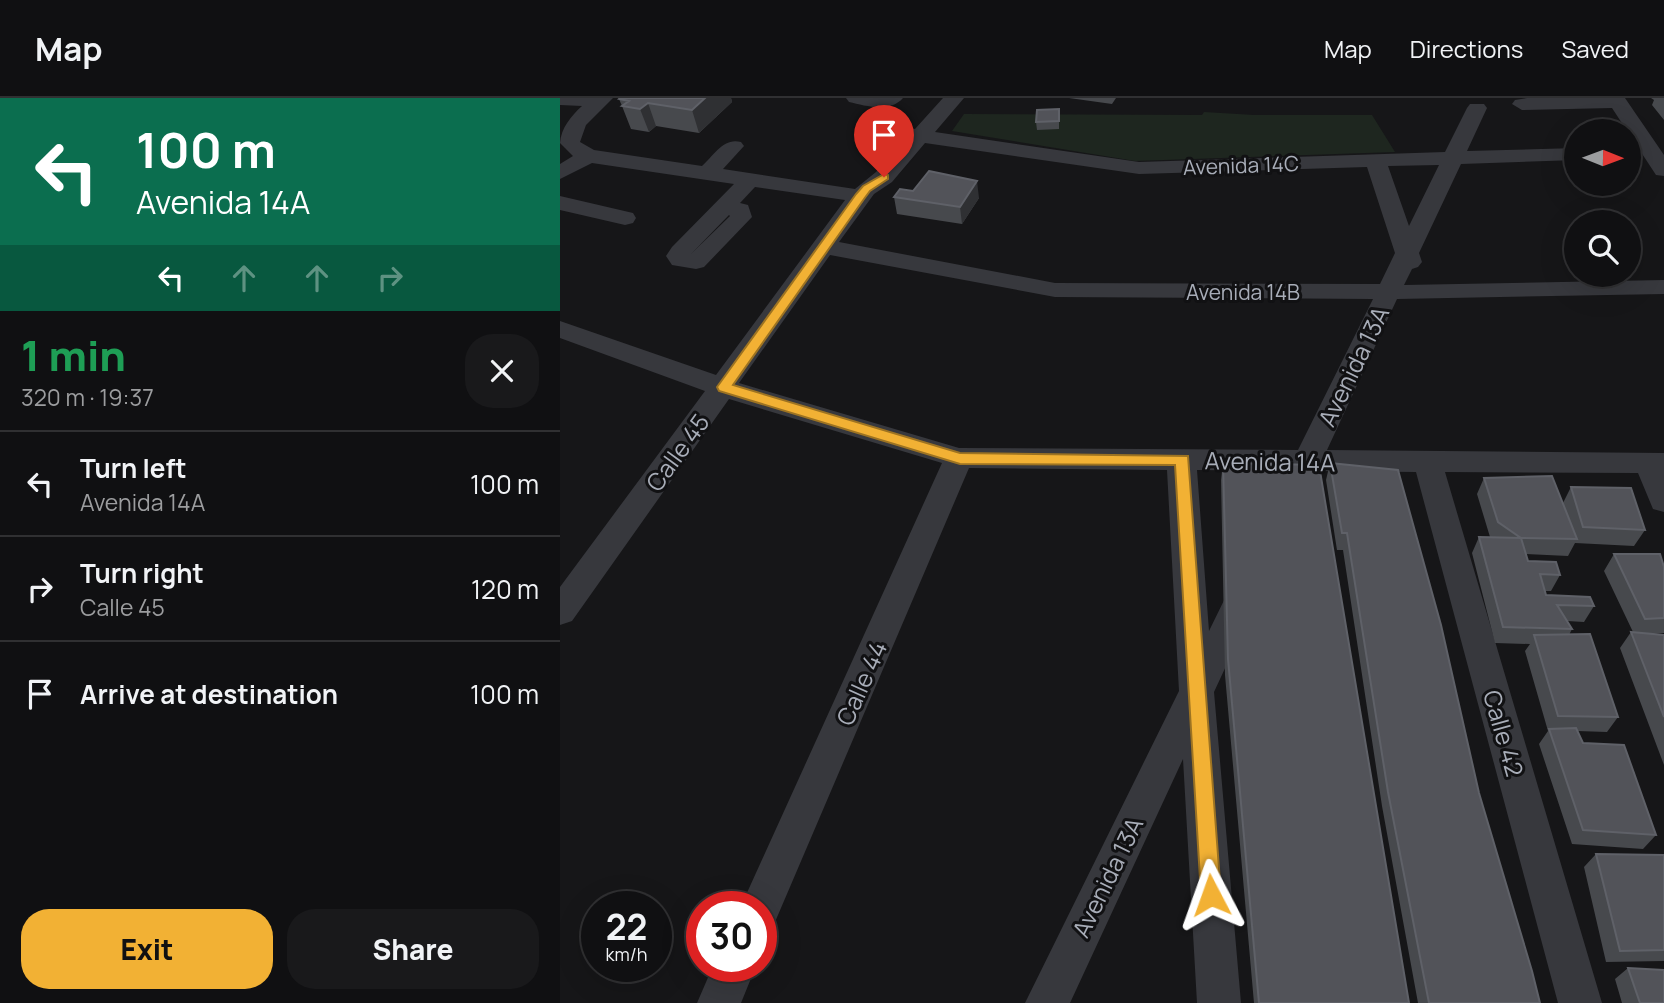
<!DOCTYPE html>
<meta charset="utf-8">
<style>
:root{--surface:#101012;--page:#19191b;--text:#f1f3f6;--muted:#9c9d9f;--line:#303032;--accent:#f2b134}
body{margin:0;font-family:Manrope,sans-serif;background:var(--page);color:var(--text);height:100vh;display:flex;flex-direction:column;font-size:26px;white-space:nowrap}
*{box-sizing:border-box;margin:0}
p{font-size:23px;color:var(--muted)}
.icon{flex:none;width:38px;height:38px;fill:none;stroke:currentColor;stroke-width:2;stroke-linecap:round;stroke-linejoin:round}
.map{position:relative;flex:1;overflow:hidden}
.drawer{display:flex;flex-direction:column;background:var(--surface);width:560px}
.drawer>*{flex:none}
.top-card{background:#0b6e4f;color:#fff;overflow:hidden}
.needle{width:46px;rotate:91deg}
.fabs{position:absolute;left:1004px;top:21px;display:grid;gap:14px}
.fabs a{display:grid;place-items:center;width:77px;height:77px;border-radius:50%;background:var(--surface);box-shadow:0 7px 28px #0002,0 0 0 2px var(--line);font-size:35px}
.speed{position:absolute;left:21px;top:793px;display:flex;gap:14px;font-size:35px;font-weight:700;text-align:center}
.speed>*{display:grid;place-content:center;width:91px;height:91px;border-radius:50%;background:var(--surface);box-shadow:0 7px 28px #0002,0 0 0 2px var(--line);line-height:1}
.speed small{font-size:18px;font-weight:400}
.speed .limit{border:10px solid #d22;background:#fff;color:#111}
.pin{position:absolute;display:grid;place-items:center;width:60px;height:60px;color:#fff;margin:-72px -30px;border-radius:50% 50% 50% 0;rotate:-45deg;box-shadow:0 0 7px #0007}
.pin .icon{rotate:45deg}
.me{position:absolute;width:77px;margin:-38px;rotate:356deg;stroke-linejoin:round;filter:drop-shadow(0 0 5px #0008)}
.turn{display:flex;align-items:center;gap:24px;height:147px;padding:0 21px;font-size:32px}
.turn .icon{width:91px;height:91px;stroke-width:2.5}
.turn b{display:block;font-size:49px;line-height:60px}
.lanes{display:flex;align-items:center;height:66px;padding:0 21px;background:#0003;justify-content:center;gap:35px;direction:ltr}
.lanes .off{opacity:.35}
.round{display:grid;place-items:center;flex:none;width:74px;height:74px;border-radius:28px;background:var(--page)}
.summary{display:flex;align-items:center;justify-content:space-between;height:119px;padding:0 21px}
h1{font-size:42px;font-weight:800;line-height:52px;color:#1e9e55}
.button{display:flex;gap:14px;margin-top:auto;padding:14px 21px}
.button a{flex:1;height:80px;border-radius:28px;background:var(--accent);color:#111;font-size:28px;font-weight:800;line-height:80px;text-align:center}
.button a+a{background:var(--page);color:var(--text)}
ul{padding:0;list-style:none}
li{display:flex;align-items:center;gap:21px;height:105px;padding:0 21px;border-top:2px solid var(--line)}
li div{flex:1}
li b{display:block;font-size:26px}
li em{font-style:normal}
header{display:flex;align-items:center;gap:42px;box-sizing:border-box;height:98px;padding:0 35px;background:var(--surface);border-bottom:2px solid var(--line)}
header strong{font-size:33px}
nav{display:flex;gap:38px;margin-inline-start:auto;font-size:24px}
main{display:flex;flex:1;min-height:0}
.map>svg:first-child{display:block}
.green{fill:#1e261f}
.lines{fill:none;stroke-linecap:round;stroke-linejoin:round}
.minor{fill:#37383d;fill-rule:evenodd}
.wall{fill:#47494d}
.shaded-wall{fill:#2f3033}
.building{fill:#525359;stroke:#5f6168;stroke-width:2}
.route{fill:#f2b134;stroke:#9d7322;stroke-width:2}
.labels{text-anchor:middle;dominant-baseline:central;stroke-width:6;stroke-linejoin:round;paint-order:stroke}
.far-street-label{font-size:21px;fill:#a8adb8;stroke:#111113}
.street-label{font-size:24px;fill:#a8adb8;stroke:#111113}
</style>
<header>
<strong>Map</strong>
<nav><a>Map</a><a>Directions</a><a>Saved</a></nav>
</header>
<main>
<section class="drawer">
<div class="top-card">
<div class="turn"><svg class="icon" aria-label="left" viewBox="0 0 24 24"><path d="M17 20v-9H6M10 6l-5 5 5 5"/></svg><div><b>100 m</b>Avenida 14A</div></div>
<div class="lanes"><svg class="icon" aria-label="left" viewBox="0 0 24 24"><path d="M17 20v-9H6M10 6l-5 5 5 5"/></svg><svg class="icon off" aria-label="ahead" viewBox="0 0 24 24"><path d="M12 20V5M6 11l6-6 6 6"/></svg><svg class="icon off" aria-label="ahead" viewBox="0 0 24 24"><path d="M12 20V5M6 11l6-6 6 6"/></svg><svg class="icon off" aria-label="right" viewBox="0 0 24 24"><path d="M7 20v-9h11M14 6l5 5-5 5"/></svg></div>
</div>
<div class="summary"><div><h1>1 min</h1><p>320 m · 19:37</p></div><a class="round"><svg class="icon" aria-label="close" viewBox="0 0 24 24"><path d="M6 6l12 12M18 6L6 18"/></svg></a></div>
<ul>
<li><svg class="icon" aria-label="left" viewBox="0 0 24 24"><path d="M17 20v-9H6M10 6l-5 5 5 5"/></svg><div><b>Turn left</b><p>Avenida 14A</p></div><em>100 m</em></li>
<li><svg class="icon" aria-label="right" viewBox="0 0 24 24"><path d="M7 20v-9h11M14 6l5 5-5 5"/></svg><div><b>Turn right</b><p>Calle 45</p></div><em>120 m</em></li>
<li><svg class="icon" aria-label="arrive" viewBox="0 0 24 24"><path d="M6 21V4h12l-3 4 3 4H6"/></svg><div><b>Arrive at destination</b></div><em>100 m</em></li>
</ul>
<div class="button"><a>Exit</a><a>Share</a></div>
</section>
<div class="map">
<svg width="1104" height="905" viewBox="0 0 1104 905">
<rect width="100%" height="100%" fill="#161618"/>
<path class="green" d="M644,14L694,17H812L835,54L575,63L392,33L404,16L642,17Z"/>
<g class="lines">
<path class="minor" d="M0,0H53L26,27L20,44L34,52L142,68C154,57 164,39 181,44L184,48L163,71L295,91L316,74L345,42L309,36L306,32L309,28L316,26L355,31L383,0H404L375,34L579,64L885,54L907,10L910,6H924L927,10L907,53L1017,50V62L901,66L859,155L862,164L858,169L852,171L844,187L1104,182V196L837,201L767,352L1104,355V414L1093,411L1078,375L885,374L1042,905H998L856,374L757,373L750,385L740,389L730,385L725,378L728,373L637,372L649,533L671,488L683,484L695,488L699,497L654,594L681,905H637L623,661L510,905H465L619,593L607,372L409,370L215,824L201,830V808H181L382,365L169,301L12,523L0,527V489L145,293L0,240V223L156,277L285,102L195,89L180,105L188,107L192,119L144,169L136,171L112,167L106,158L112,149L174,86L32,65L0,81V66L13,58L0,45C1,30 11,18 22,8L0,7ZM365,45L579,76L807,69L835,155L820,186L495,185L279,144L314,96L332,84ZM879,67L849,128L828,68ZM169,117L170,118L131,156ZM270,157L495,199L813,201L738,352L399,350L179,285Z
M286,0H343C330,15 306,8 289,4Z
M967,0H1065L1104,57V78L1096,77L1052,10L962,12L952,6L955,2Z
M0,98L73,115L76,120L73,125L65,127L0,112Z
M153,868H196L181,905H137Z"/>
</g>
<path class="wall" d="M60,0H171L172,4L139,35L96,28L89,34L71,31L62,8L59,1Z
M509,0H556L552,6Z
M1091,0H1104V22L1092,7L1094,2Z
M499,11V31L477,32L476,24Z
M353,93L419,100L402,126L337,116L334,99Z
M663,365L849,905H694L665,577L661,382Z
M770,365L919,695L980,905H858L822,708L783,452H777L766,382Z
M924,380L1003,405L1011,389L1085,432L1074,448L1015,445L1008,458L966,456L968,463L1000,477L991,493H985L986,497L1034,508L1024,524L1007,523L1012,531L1009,537L1058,619L1047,634L1017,633L1023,645L1096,737L1083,751L1012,746L979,646L988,633L965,553L970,546L935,545L912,455L919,439H930L917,396Z
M1054,456L1104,469V535L1090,536L1104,537V667L1060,550L1071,534H1073L1044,473Z
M1036,756L1104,757V863L1046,864L1024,769Z
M1068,870L1104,905H1062L1055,881Z"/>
<path class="shaded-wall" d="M145,0H171L172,4L139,35L132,12Z
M88,5L96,28L89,34L80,11Z
M417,83L419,100L402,126L400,109Z"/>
<path class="building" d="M60,0H145L132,12L88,5L80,11L62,8L69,3L59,1Z
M499,11V23L476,24L477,12Z
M369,73L417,83L400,109L334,99L340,91L353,93Z
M663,365L759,367L849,905H699L668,561Z
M770,365L838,372L881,527L919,695L972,873L980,905H869L828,694L787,435H782Z
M992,378L1017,441L961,440L938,424L924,380Z
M1011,389L1071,390L1085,432L1023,429Z
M919,439L961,440L968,463L996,464L1000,477L980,476L986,497L1030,499L1034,508L997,507L1012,531L943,529Z
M1054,456H1100L1104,469V520L1085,521Z
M1071,534L1104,537V619Z
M1030,536L1058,619L998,618L974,537Z
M1016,630L1023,645L1064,647L1096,737L1023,732L989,631Z
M1036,756L1104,757V852L1060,853Z
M1068,870L1104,872V905H1080Z"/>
<path class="route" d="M324,76L328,77V81L310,93L304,101L173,287L400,355L628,358L661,797L658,805L651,808L644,805L641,797L615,367L400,366L159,293L157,289L296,96L303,88Z"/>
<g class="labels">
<g class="far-street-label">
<text transform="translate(681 67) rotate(-2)">Avenida 14C</text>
<text x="683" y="194">Avenida 14B</text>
</g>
<g class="street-label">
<text transform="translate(793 268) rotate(-64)">Avenida 13A</text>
<text transform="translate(117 354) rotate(-54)">Calle 45</text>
<text transform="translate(710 363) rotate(1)">Avenida 14A</text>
<text transform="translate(301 585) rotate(-66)">Calle 44</text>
<text transform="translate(944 635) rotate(74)">Calle 42</text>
<text transform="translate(547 779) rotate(-64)">Avenida 13A</text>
</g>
</g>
</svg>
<div class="fabs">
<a><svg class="needle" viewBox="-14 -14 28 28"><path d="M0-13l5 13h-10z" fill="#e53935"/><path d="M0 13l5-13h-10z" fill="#9c9d9f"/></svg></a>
<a><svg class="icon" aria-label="search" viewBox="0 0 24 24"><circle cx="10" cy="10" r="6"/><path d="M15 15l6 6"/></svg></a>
</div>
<div class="speed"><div>22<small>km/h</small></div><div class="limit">30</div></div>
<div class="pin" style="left:324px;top:79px;background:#d93025"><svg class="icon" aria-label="arrive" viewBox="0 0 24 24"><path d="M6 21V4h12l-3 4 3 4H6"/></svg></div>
<svg class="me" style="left:651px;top:797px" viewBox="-20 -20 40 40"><path d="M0-17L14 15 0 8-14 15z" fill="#f2b134" stroke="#fff" stroke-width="4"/></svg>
</div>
</main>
